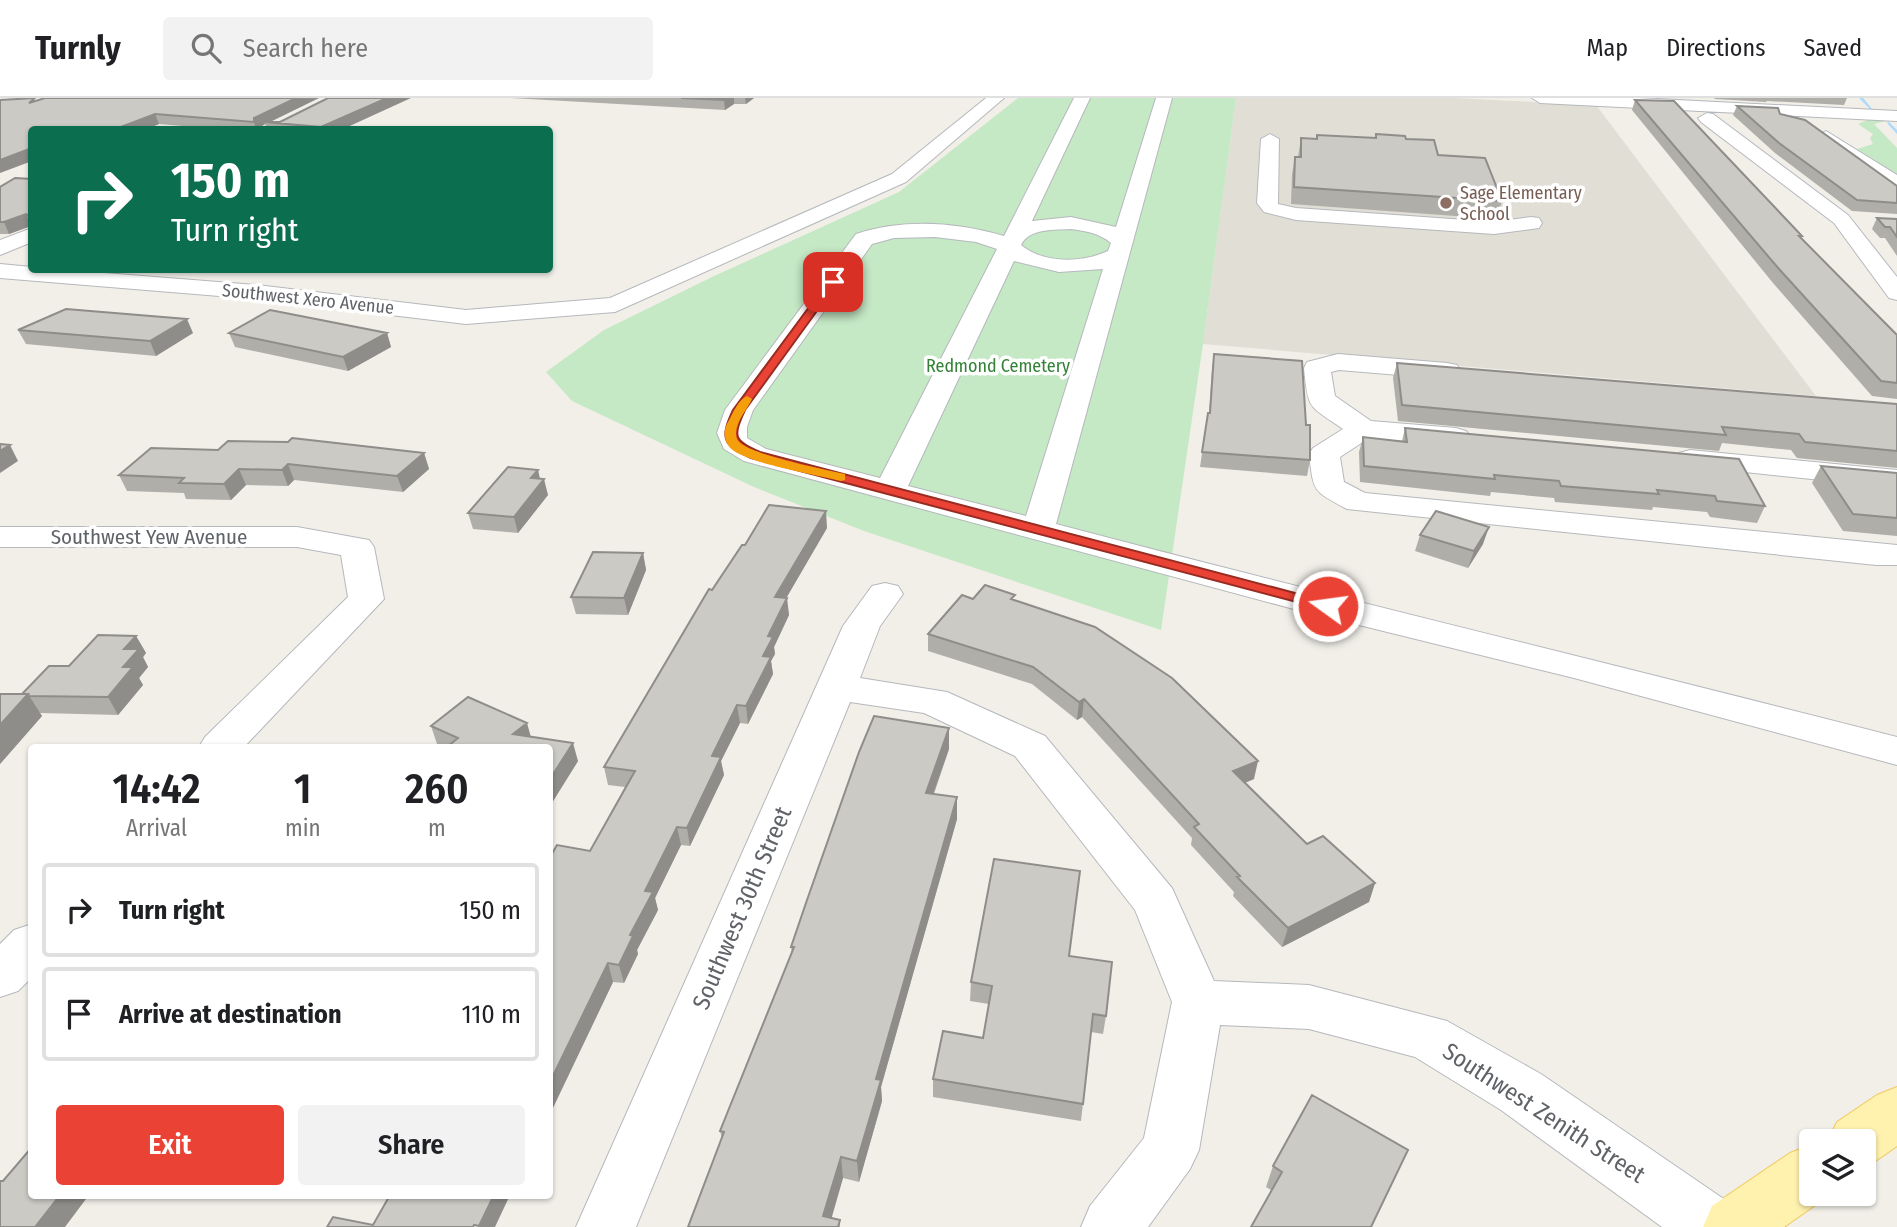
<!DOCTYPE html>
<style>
:root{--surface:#fff;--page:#f2f2f2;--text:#202124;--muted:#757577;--line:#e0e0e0;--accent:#ea4335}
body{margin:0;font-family:"Fira Sans Condensed",sans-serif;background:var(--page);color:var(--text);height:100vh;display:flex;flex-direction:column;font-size:26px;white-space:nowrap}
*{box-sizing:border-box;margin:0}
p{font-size:23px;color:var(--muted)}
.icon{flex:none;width:38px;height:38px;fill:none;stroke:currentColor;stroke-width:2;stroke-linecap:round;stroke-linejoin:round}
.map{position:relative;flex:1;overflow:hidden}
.details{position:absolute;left:28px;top:646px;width:525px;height:455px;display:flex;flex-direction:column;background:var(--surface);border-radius:7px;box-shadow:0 2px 5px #0004}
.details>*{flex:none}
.banner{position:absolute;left:28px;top:28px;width:525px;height:147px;border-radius:7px;box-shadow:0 2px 5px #0004;background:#0b6e4f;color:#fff;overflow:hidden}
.tools{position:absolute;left:1799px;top:1031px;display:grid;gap:14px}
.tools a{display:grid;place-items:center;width:77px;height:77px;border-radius:7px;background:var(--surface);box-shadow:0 2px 5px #0004;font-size:35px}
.pin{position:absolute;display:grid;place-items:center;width:60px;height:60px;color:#fff;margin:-30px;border-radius:14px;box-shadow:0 4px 10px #0006}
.me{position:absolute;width:77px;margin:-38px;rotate:284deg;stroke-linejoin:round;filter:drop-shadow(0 0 5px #0008)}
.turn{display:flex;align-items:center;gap:24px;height:147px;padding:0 28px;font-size:32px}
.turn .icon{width:91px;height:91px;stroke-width:2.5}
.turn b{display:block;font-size:49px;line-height:60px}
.eta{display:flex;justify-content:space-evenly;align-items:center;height:119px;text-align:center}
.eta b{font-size:42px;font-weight:600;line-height:49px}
.primary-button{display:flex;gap:14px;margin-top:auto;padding:14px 28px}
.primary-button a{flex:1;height:80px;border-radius:7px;background:var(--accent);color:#fff;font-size:28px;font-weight:600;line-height:80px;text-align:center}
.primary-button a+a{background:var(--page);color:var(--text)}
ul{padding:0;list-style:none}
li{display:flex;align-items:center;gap:21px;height:94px;margin:0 14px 10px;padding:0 14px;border:4px solid var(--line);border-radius:7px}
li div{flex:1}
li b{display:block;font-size:26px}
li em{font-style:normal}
header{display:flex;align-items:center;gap:42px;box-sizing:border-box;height:98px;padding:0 35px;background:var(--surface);border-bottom:2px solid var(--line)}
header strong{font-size:33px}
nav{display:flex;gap:38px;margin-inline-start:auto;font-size:24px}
.search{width:490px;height:63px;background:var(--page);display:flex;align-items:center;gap:18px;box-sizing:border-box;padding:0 24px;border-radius:7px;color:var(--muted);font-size:26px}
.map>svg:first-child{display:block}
.education{fill:#e1ded6}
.green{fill:#c5e8c5}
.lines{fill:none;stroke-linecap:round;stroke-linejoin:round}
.stream{fill:#aadaff;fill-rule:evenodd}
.minor-casing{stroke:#b5b8bc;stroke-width:2}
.major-casing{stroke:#f2c960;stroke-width:2}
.minor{fill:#fff;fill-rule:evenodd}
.major{fill:#fff2af;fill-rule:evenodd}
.wall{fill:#afaea9}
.shaded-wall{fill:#8f8d8a}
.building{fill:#cccac5;stroke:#8f8d8a;stroke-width:2}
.route{fill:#ea4335;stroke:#982c22;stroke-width:2}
.slow{fill:#f59e0b}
.education-dot{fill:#8d6e63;stroke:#fff;stroke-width:2.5}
.labels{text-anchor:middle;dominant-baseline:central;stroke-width:7;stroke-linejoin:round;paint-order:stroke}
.far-education-label{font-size:18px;fill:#785e54;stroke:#fff;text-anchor:start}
.far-street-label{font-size:18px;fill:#5f6368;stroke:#fff}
.far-park-label{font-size:18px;fill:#348238;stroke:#fff}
.street-label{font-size:21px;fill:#5f6368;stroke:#fff}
.near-street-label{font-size:24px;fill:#5f6368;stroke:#fff}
</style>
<header>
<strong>Turnly</strong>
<div class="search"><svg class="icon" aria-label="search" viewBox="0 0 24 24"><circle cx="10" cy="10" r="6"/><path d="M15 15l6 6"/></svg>Search here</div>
<nav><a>Map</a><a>Directions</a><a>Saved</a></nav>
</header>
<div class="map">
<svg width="1897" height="1129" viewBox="0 0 1897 1129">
<rect width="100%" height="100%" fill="#f1efe8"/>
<path class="education" d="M1236,0H1453L1596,7L1816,298L1203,246Z"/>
<path class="green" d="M1018,0H1236L1203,246L1161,532L864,433L754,389L572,303L546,274L604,232L712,179L899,94Z
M1870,21L1886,23L1874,26L1897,50V76L1857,51L1873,46L1870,40L1873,36L1858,26Z"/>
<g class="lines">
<path class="stream" d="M1859,0H1863L1873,12H1871Z
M1889,24L1897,32V36L1887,25Z"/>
<g class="minor-casing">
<path id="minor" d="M986,0H1004L906,84L615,214L466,226L257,201L0,180V166L32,169V172H67L257,187L466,212L610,200L892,76Z
M1074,0H1090L1032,123L1071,119L1116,129L1156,0H1172L1056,426C1336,500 1617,567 1897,639V667L1574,580L1290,510L744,363L724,351L717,335L725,312L856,136C903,120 957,124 1004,138ZM1071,131C1086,133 1099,135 1111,145L1108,153C1082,165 1044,166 1021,147C1029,130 1055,132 1071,131ZM935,139L976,144L997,151L880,380L766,351L747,340V329L753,312L872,146L894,140ZM1014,163L1059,174L1103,171L1026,418L908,388Z
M1532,0H1638L1897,13V23L1540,5Z
M1707,15L1713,16L1848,117L1897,179V202L1889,200L1834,125L1701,24L1698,20Z
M1826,33L1897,77V92L1890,90L1820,42L1817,38Z
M1270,36L1279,41L1278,106L1296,110L1494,124L1531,119L1539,120L1542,125L1539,130L1494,136L1296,122L1264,114L1257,105L1261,41Z
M32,130V144L0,157V142Z
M1338,256L1447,265L1457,267L1461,273L1457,279L1447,281L1339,272L1331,274L1335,298L1371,323L1456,330L1466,333L1471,339L1466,345L1456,348L1369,340L1340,359L1344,384L1365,395L1897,447V467H1876L1347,411C1312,392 1314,395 1309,356L1313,350L1343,331C1309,307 1308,313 1304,270L1307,264Z
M1690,352L1897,372V390L1679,367L1675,361L1679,355Z
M0,429H297L369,442L374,449L384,501L244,649H199L205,639L348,499L341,457L297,449H0Z
M885,485L898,488L903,496L880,528L860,580L947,594L1045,638L1172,790L1214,883L1309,887L1447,923L1541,976L1734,1108L1743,1129H1662L1501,1012L1415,959L1309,931L1220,927L1199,1052L1190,1071L1148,1129H1081L1090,1108L1144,1040L1172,904L1135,812L1015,658L924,615L850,604L636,1129H576L843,528L872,488Z
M32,826V879L18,893L0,899V846L14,832Z"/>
</g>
<g class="major-casing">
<path id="major" d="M1897,989V1048L1877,1062L1864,1067V1043H1828L1837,1024L1877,997Z
M1811,1047V1096H1831L1784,1129H1703L1712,1108L1790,1055Z"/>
</g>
<use href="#minor" class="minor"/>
<use href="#major" class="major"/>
</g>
<path class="wall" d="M45,0H319L269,24H280L341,32H267L265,26L258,30V32H230L159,26L144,32H32L36,3Z
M511,0H754L746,6H734L725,12Z
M1714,0H1847L1844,7L1767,3L1766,4L1715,1Z
M1635,2L1802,138L1801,140L1897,237V301L1872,298L1773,185L1632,12Z
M1737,8L1897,88V116L1852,113L1775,55L1733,17Z
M1376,36L1406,41L1438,57L1502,103L1497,121L1291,106L1292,76L1295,59H1298L1301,40L1316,41L1317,37L1375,40Z
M32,81V129L31,128L9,136H0V89Z
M1877,120L1897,121V158L1885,140H1880L1872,131Z
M18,232L193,235L156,258L26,246Z
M229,235H387L391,249L348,273L235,249Z
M1214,256L1306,327L1310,362L1307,378L1200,369L1208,315H1209L1212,270Z
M1397,265L1897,306V370L1797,360L1791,352L1722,345L1719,353L1398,323L1393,280Z
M1405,330L1765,408L1757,425L1710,419L1707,414L1653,409L1652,412L1555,404L1554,400L1491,394L1490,398L1360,384L1359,354L1363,339L1402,343Z
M218,352L424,355L429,371L403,394L294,382L288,388L246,387L231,402L186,401L184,395L127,393L119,377Z
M1821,368L1897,375V438L1843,433L1812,385Z
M540,381L548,397L518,435L473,431L468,415Z
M827,430L786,500L789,517L774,549L775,556L771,563L773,576L748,626L740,625L721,663L724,677L690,748L681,747L655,800L658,812L637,852L638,856L624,885L613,884L550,1016L590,753L625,689L608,687L604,669L712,492L745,447Z
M1420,437L1483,446L1468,470L1415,453Z
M643,455L646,472L628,517L576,516L571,499Z
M973,501L1015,502L1254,681L1245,685L1307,746L1375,785L1369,804L1282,849L1233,798L1234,794L1191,747L1192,740L1082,619L1077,622L1032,586L928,553V536Z
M136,538L146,555L143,559L148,569L139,580L143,587L118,617L40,615L42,618L0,666V596H22L69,568Z
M431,628L531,639L578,663L550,708V649H445L437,646Z
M949,651L934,696L957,699V721L881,989L882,1003L859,1084L843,1080L831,1120L840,1122V1129H688L722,1040L720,1033L792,855L791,849Z
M1080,773L1069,858L1106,918L1103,936L1091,934L1081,1023L933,999V981L983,940L989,906L970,903L971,884Z
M1408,1052L1271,1092L1266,1089L1273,1068Z"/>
<path class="shaded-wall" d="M296,0H319L268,25L264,24L265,26L256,32L254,24V20Z
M387,0H411L341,32H322L321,29Z
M727,0H734V6L725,12L724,2Z
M745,0H754L746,6Z
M155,16L159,26L144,32H113Z
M32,50V63L0,75V62Z
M26,116L31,128L9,136L4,124Z
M187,221L193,235L156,258L150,243Z
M387,235L391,249L348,273L343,259Z
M10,347L18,363L0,375V353Z
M424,355L429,371L403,394L397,378Z
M288,366L294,382L288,388L282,372Z
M239,371L246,387L231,402L224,386Z
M538,372L541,385L544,381L548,397L518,435L514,419L531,380Z
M826,413L827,430L777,516L775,499Z
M1489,429L1483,446L1468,470L1474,453Z
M643,455L646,472L628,517L624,500Z
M787,500L789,517L774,549L775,556L771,563L773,576L748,626L746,608L768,538Z
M136,538L146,555L143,559L148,569L139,580L143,587L118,617L108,599L123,569L124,551Z
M28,596L42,618L0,666V627Z
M1084,601L1082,619L1077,622L1079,604Z
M737,607L740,625L721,663L724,677L690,748L687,730L712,658Z
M527,625L532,643L513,636Z
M949,630V651L926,716V695Z
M573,645L578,663L550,708V681Z
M1258,663L1254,681L1229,691L1233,673Z
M957,699V721L881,989L882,1003L859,1084L857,1063L876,981Z
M677,729L681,747L655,800L658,812L637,852L638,856L624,885L619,867L630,837L645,793Z
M1375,785L1369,804L1282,849L1288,830Z
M608,865L613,884L550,1016V984Z
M841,1059L843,1080L829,1129L823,1118Z
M60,1097H89L65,1129H35Z
M494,1097H510L495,1129H479Z"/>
<path class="building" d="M35,0L29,5L45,0H296L254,20V24L155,16L113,32H32V50L0,62V2Z
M328,0H387L321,29L264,24H280Z
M681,0H727L724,2Z
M1635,2L1674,3L1802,138H1799L1897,237V285L1881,283L1779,171Z
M1737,8L1778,10L1780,16L1805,22L1897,88V105L1857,102L1779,45Z
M1376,36L1405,38L1406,41L1434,42L1438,57L1485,60L1502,103L1294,89L1295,59H1301V40L1317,41V37L1376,40Z
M15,80L32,81V124H29V118L26,116L4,124H0V89Z
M1877,120L1897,121V139L1890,129H1885Z
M66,211L187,221L150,243L18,232Z
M270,212L387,235L343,259L229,235Z
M1214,256L1302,263L1306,327H1310V362L1202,354L1208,315H1210Z
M1397,265L1897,306V353L1805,344L1799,336L1722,329L1726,337L1402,307Z
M1405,330L1739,361L1765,408L1717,403L1715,398L1657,392L1659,396L1561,388L1559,383L1494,377L1495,381L1364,368L1363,339L1407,344Z
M292,340L424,355L397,378L288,366L282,372L239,371L224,386L179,385L184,380L119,377L151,350L218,352L228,343L288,344Z
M0,346L10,347L0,353Z
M1821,368L1897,375V420L1853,416Z
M508,369L538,372L531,380L544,381L514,419L468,415Z
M769,407L826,413L775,499L787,500L768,538L773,539L763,558L771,559L746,608L737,607L712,658L721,659L687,730L677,729L645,793L653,794L630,837L633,838L619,867L608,865L550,984V759L557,747L590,753L635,673L604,669L709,491L712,492L742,447H745Z
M1436,413L1489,429L1474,453L1420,437Z
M593,454L643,455L624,500L571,499Z
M985,487L1015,497L1011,501L1095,529L1172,580L1258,663L1233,673L1307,746L1323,738L1375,785L1288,830L1237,779L1240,778L1194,729L1199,726L1084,601L1079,604L1033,569L928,536L962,497L973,501Z
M98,537L136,538L124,551H139L123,569H133L108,599L29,598L28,596H22L49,568H69Z
M0,596H28L0,627Z
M468,599L527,625L513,636L573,645L550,681V649H447L458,640L431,628Z
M874,618L949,630L926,695L957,699L876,981L881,982L857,1063L841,1059L823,1118L840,1122L838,1129H688L724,1034L720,1033L794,849H791L807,802L859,654Z
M994,761L1080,773L1069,858L1112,864L1106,918L1093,916L1083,1006L933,981L943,933L983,940L992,888L971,884Z
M1312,997L1408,1052L1371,1129H1251L1282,1074L1273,1068Z
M32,1049V1097H60L35,1129H0V1083H3Z
M390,1097H494L479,1128L474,1127L473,1129H327L333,1119L373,1127Z"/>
<path class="route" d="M829,182L838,184L745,312C733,338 733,343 760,354L1333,505L1335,508L1333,511H1323L751,360C722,347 720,340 733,312Z"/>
<path class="slow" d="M747,298L752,301C747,312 732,328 737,341C743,356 828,372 845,376V382L841,383C814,376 756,367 734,353C724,346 722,334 728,324C733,315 738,302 747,298Z"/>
<circle class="education-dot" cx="1446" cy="105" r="7"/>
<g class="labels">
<g class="far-education-label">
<text x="1460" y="95">Sage Elementary<tspan x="1460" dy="21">School</tspan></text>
</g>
<g class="far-street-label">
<text transform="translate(308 201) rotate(6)">Southwest Xero Avenue</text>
</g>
<g class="far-park-label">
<text x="998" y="268">Redmond Cemetery</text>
</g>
<g class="street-label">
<text x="149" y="439">Southwest Yew Avenue</text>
</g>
<g class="near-street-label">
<text transform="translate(742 810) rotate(-67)">Southwest 30th Street</text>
<text transform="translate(1544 1015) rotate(33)">Southwest Zenith Street</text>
</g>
</g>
</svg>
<div class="tools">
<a><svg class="icon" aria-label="layers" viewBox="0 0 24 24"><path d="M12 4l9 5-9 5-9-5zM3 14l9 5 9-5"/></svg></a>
</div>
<div class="pin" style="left:833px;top:184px;background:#d93025"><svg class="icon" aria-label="arrive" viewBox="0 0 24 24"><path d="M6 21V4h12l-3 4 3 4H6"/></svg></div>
<svg class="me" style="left:1328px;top:508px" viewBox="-20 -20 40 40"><circle r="17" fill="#ea4335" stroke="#fff" stroke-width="3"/><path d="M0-11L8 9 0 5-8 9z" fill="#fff"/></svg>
<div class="banner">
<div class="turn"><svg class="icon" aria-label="right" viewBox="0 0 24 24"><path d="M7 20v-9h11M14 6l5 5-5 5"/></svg><div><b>150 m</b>Turn right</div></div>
</div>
<section class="details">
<div class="eta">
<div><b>14:42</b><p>Arrival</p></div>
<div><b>1</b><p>min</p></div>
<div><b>260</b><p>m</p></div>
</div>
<ul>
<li><svg class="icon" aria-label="right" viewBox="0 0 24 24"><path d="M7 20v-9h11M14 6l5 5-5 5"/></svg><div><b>Turn right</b></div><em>150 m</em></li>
<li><svg class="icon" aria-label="arrive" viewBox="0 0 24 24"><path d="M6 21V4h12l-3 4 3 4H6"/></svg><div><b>Arrive at destination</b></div><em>110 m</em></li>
</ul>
<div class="primary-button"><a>Exit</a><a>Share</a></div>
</section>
</div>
